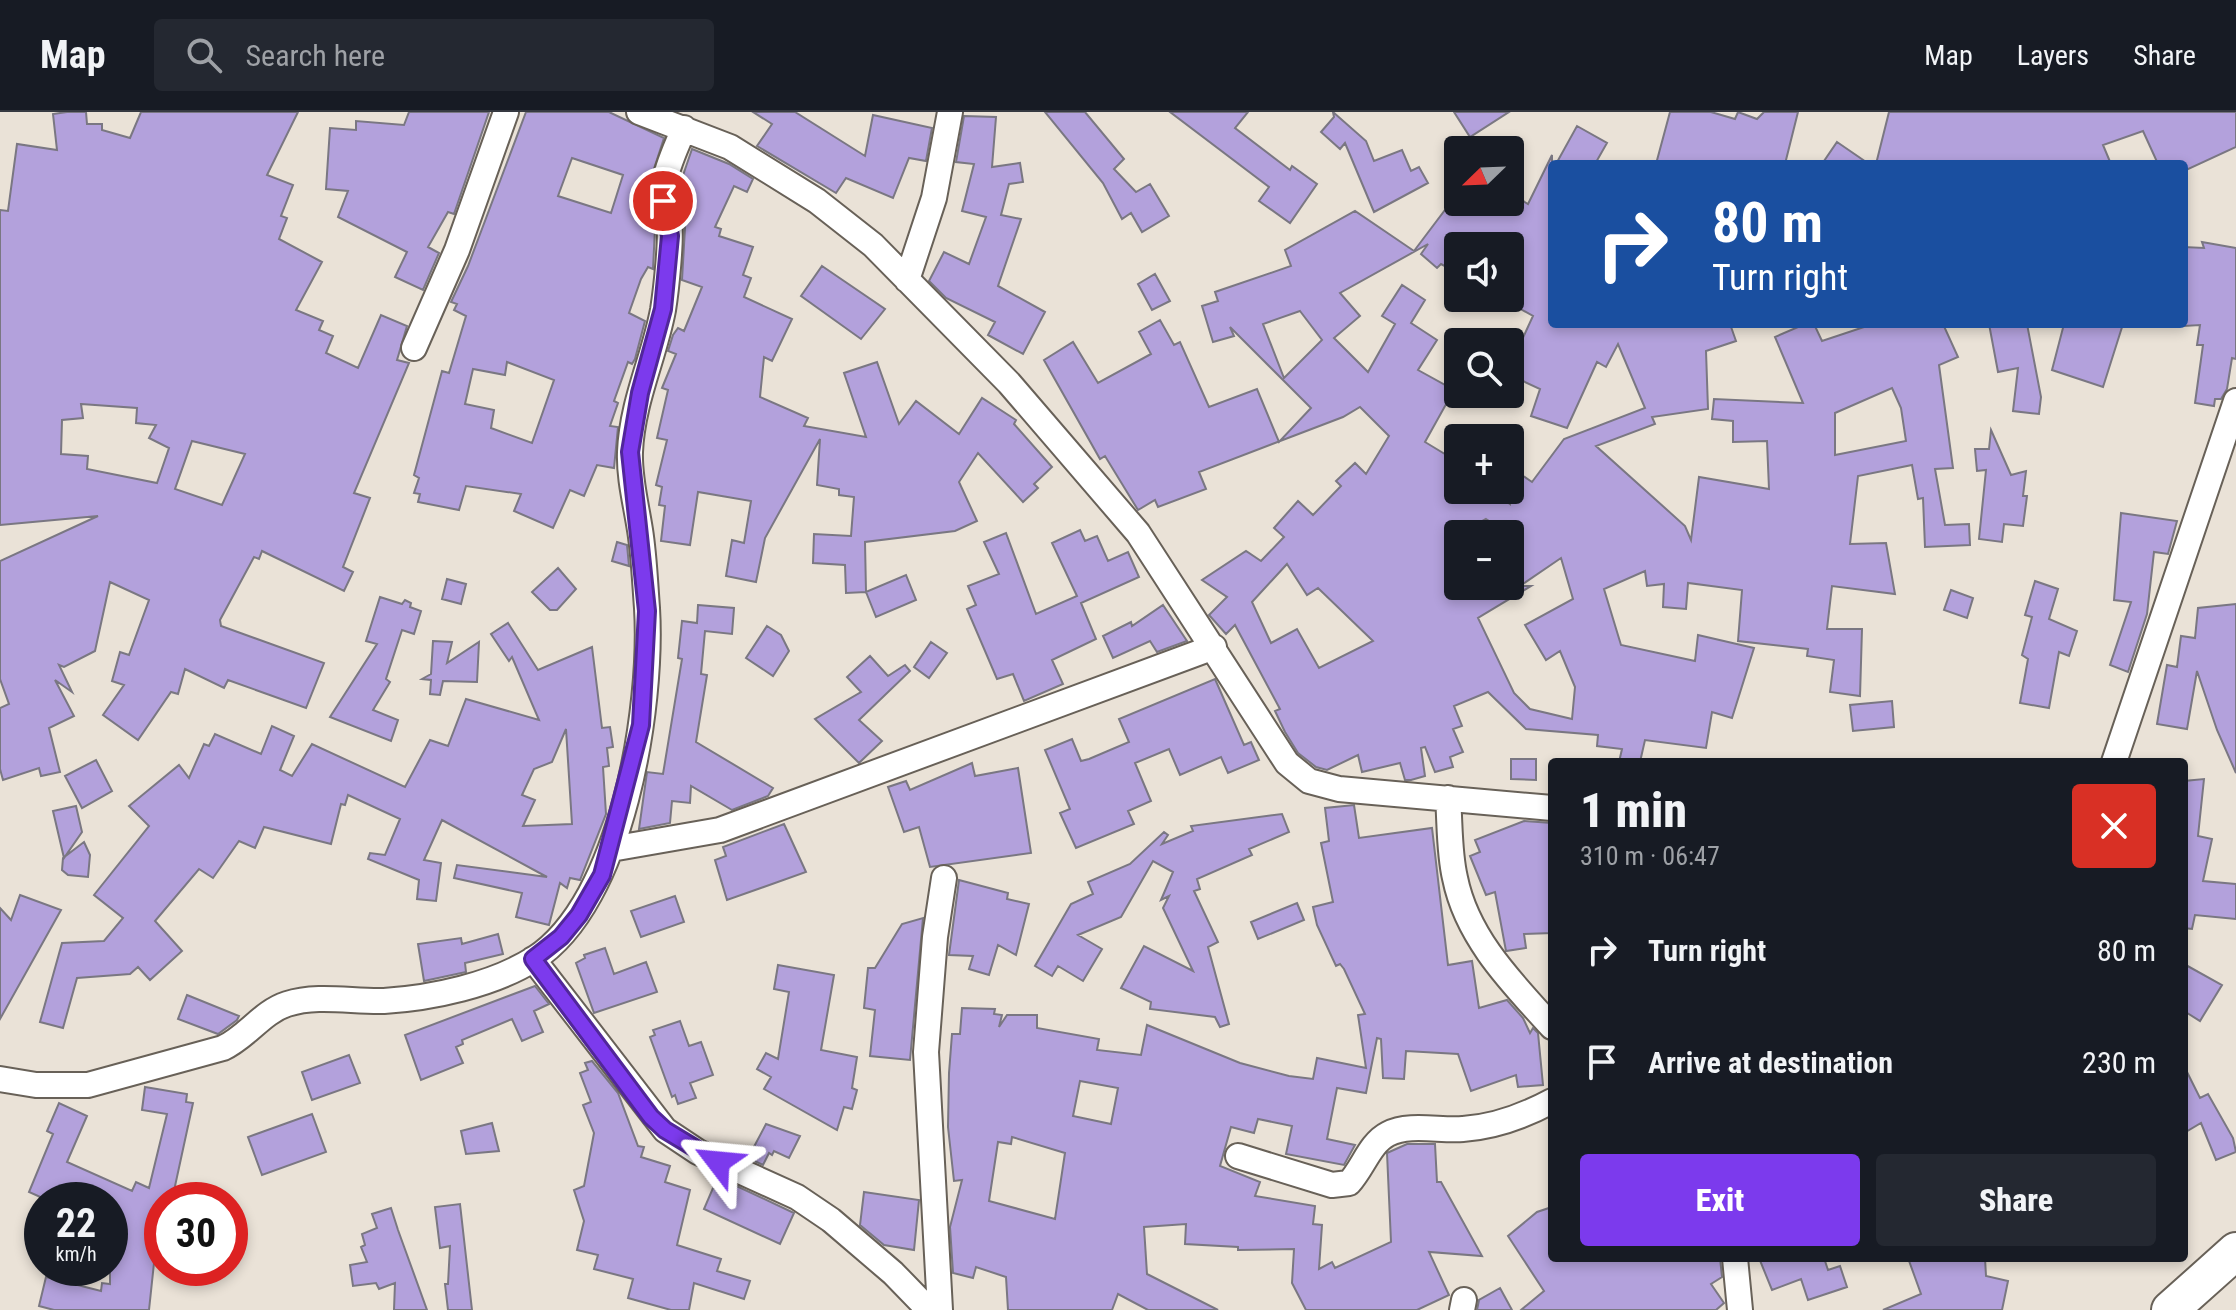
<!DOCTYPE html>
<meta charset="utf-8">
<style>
:root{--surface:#171b24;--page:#242831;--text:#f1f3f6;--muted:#9ea1a6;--line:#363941;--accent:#7c3aed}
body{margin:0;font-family:"Roboto Condensed",sans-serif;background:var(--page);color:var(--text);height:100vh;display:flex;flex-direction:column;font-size:30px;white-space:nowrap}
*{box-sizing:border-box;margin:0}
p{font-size:26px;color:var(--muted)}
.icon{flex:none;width:44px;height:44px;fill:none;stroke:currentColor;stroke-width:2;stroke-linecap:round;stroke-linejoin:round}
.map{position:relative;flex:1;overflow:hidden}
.details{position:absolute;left:1548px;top:646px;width:640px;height:504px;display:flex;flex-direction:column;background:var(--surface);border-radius:8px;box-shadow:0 4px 12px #0003}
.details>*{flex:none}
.banner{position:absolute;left:1548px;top:48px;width:640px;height:168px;border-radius:8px;box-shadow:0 4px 12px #0003;background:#1a4fa0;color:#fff;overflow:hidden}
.needle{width:52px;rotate:247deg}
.tools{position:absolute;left:1444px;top:24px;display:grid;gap:16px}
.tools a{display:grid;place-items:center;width:80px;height:80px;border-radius:8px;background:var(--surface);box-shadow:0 4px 12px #0003;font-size:40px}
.speed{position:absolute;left:24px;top:1070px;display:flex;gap:16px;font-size:40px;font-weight:700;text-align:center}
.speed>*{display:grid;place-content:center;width:104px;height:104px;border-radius:50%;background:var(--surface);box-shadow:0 4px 12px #0003;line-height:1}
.speed small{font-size:20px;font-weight:400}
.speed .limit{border:12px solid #d22;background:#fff;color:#111}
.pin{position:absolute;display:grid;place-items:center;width:68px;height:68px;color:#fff;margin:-34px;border:4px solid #fff;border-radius:50%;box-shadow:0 2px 8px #0007}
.me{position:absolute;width:88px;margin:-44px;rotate:299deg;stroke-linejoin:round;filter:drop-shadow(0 0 6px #0008)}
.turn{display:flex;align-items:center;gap:28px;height:168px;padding:0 32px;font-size:36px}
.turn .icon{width:104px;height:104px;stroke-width:2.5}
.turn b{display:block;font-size:56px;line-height:68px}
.round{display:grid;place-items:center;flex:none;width:84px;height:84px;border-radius:8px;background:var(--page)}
.headline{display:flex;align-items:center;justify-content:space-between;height:136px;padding:0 32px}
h1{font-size:48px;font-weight:800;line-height:60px}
.primary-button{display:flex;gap:16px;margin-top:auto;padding:16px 32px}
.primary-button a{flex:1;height:92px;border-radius:8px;background:var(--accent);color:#fff;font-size:32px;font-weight:800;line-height:92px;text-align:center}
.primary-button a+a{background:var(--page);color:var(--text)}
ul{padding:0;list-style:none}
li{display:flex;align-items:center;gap:24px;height:112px;padding:0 32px}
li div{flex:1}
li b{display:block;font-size:30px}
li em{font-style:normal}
header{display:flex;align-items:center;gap:48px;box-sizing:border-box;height:112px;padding:0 40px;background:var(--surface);border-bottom:2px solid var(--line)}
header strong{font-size:38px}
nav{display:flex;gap:44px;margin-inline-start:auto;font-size:28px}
.search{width:560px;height:72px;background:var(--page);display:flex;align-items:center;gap:20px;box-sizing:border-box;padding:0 28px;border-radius:8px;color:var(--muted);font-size:30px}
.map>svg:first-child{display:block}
.building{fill:#b3a1dc;stroke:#7a7782;stroke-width:2;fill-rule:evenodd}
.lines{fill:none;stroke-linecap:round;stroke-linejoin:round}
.street-casing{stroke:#686158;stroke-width:28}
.secondary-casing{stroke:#686158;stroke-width:40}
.street{stroke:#fff;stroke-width:24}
.secondary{stroke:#fff;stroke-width:36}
.route-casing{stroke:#51269a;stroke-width:20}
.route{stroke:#7c3aed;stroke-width:14}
</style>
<header>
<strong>Map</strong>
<div class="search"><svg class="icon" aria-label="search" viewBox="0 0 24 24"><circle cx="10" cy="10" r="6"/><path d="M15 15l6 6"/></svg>Search here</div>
<nav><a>Map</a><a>Layers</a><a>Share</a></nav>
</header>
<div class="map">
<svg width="2236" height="1198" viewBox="0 0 2236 1198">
<rect width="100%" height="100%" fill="#eae2d7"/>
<path class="building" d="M67,0H86L87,12H102V18L130,26L141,0H298L267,63L293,73L281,104L287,106L279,127L322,150L296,198L323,209L319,218L333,224L326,241L358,256L381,203L407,214L397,248L409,251L354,381L370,386L343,455L353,460L344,479L262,439L259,447L254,445L220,508L221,514L324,551L306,596L228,568L224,576L185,557L178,582L171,580L138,628L103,603L124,573L112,569L120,540L129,543L149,488L110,470L95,539L64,555L59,553L72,580L55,568L74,604L49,616L60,660L41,664L39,656L3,668L0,657V596L9,592L0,567V449L98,404L0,413V98L8,99L17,32L57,38L53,2ZM81,292L137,296L136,311L156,313L149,326L169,336L157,371L87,357L88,344L61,342L62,308L83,306ZM192,329L245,342L222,393L175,377Z
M409,0H489L454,102L448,100L428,135L439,141L423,178L395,165L407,140L338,105L348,79L326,77L330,16L356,18V9L404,13Z
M526,0H609L664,26L649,72L655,117L653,157L648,155L641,167L629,201L645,209L635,247L632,252L628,250L614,289L618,291L610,314L618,315L614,356L597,353L584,384L570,378L553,416L514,399L521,382L466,374L459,398L418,390L420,382L414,381L419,366L414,363L442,259L449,261L466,204L454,198L457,192L451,190L468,154ZM572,46L623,63L611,101L558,84ZM507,250L554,268L532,331L491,316L494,298L465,292L473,257L505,263Z
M753,0H795L865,44L873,3L932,16L926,49L909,46L893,86L846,66L836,81L757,34L772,12Z
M1045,0H1085L1124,47L1114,57L1136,80L1150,72L1169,104L1142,120L1131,101L1122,107L1103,71Z
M1170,0H1248L1235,16L1290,58L1292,54L1317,72L1290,111L1259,89L1269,75Z
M1333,0L1366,29L1374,49L1402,38L1411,59L1419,55L1428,71L1374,100L1345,31L1340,37L1321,20L1334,5Z
M1454,0H1509L1470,25Z
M1670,0H1711L1735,7L1738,0L1757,7L1764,0H1798L1785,52H1656Z
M1889,0H2236V35L2184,59V52H2158L2143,19L2103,33L2111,52H1876Z
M964,4L996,5L992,55L1020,51L1023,70L1009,72L1001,103L1021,107L998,174L1045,200L1023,242L988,223L995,210L946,186L929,169L944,140L969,152L986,105L962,99L974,52L956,50Z
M1577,14L1607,31L1595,52H1556Z
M1837,30L1869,52H1822Z
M692,37L729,52L753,67L747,80L734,74L715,115L721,117L719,124L753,135L743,163L751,166L744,185L792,207L772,249L764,245L760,285L808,306L804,314L866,325L844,261L877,250L899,312L916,289L959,322L982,286L1016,308L1014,312L1052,355L1034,372L1038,376L1023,390L978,341L959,370L977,409L955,419L865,430L866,480L906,463L916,488L876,505L866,480L846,481L845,453L813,451L814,422L851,424L854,385L839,383V377L817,373L820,327L765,426L756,470L726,464L732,428L744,431L751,389L698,380L690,433L661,429L665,394L659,393L662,375L656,373L667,328L657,326L668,278L662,276L676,242L668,239L673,223L678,216L684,219L702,175L682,168L685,116L679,75Z
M1552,43V212H1730L1736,229L1706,239L1708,297L1652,305L1655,312L1596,334L1685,414L1691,428L1699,365L1769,377L1767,329L1733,330V309L1712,307L1714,287L1803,291L1775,225L1805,212H1814L1822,229L1873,212H1943L1958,245L1939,253L1953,356L1935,357L1945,413L1969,412L1970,433L1925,435L1923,386L1918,387L1912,353L1858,364L1850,432L1886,431L1895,482L1832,474L1827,517H1862L1860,584L1830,580L1834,548L1807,544L1808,537L1738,529L1742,478L1688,471L1686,497L1663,495L1664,472L1647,474L1645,459L1604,477L1621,533L1695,549L1698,523L1754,536L1732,606L1712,600L1706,636L1645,628L1640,650H1619L1622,637L1597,634L1598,623L1526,617L1488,580L1454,594L1462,614L1453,617L1463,640L1450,645L1453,655L1435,660L1425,635L1421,636L1425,664L1411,668H1405L1400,651L1362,660L1358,643L1327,658L1316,655L1298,641L1285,620L1275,599L1280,597L1235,513L1226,522L1209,503L1227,485L1202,468L1246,439L1261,449L1284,425L1274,416L1298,389L1313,403L1341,374L1336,369L1355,351L1366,362L1389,324L1360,295L1343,305L1199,360L1206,377L1158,395L1155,388L1138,398L1105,344L1100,347L1044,248L1073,230L1098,271L1151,242L1139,220L1160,208L1174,233L1180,230L1209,295L1257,277L1279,330L1311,296L1230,215L1234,224L1213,230L1202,194L1218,189L1215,180L1291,154L1285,138L1355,99L1414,139L1451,90H1510V81L1528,92ZM1472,122L1492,134H1510V191L1533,204L1515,243L1510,240V263L1540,277L1531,304L1567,316L1597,250L1606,255L1618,232L1645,296L1564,327L1532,370L1510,355V392L1490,378H1458V350L1425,330L1454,278L1418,258L1437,228L1411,211L1425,188L1402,173L1382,204L1395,212L1368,260L1334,226L1360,204L1340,181L1428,132L1421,142L1437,156L1441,152L1458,161V134H1464ZM1300,199L1322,228L1284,266L1263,212ZM1892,276L1901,296L1906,329L1835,343V301ZM1486,407L1510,422V474H1458V422ZM1561,446L1573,487L1525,513L1546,548L1560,539L1575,575L1572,607L1530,597L1514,581L1478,506L1531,474H1520ZM1287,452L1307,483L1318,476L1373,529L1319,556L1297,517L1271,531L1252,490Z
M2202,130L2236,136V247L2232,246L2227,277L2221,287H2215L2214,294L2195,291L2203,233H2197L2200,213L2184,214V135L2204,136Z
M822,154L885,197L861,227L801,184Z
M1155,162L1170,189L1152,198L1138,172Z
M1989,212H2027L2041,285L2039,302L2013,299L2018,256L1998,260Z
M2064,212H2123L2103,275L2052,258Z
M1991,318L2011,363L2026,359L2023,384H2027L2023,414L2004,412L2002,430L1979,427L1986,358L1977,359L1975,337H1989Z
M2121,401L2177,409L2168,442L2154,440L2147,502L2128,560L2110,553L2131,490L2114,488Z
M1080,418L1085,429L1097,424L1108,449L1128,440L1139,465L1081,491L1096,527L1052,548L1063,572L1024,589L1013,562L997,567L967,497L976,493L968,474L999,462L984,430L1006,421L1036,502L1077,484L1052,431Z
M617,430L627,433L629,454L612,449Z
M558,456L576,477L557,498H550L532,480Z
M447,467L466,472L461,492L442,487Z
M2035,469L2058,477L2049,507L2077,519L2069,544L2059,540L2049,596L2020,591L2028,547L2022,543L2032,505L2025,503Z
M1951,478L1973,486L1967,506L1944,498Z
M380,485L402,492L405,488L411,491L410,495L421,499L414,522L402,518L386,567L390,570L373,598L398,608L391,629L330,605L377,532L366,529Z
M2236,492V661L2217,618L2197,559L2187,617L2157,612L2167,553L2177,555L2181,524L2195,526L2198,496Z
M698,493L734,496L732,522L705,519L701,562L707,563L696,630L773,676L768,684L732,698L691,674L690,691L672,689L670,711L639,717L647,660L663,662L682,547L678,546L682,509L697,511Z
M1163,493L1187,529L1157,540L1150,529L1113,546L1103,524L1131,510L1132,514Z
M508,511L538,558L592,535L602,616L610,615L613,635L607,636L609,654L603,655L606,702L580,768L570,766L567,776L560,771L549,813L516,805L522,781L454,766L457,753L547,765L442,708L424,748L441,751L436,789L417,787L419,768L368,747L370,741L385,743L400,707L348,683L345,693L341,692L331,732L264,715L255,736L239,729L213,766L199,757L155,809L182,839L150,868L138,855L130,862L77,866L63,916L40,910L62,831L104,829L123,806L94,783L149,714L129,694L179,653L189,666L204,632L209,634L215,622L261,642L272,614L294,624L280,658L292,664L312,632L405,675L430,628L448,634L466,587L539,608L512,545L509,549L491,522ZM566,617L572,712L523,714L535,688L522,683L534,657L552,650Z
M767,514L781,523L789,539L773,564L746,546Z
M433,529L452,530L447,551L479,530L477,570L443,569L440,583L430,582L431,568L422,567L431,562Z
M931,530L947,541L929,566L914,555Z
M870,544L888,564L905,553L910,559L859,608L882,629L859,651L815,607L861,580L847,565Z
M1215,567L1244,633L1251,630L1259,648L1228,661L1221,645L1180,663L1169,637L1135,651L1151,689L1128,699L1134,712L1076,736L1060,701L1070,697L1045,638L1072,627L1081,649L1089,647L1129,630L1119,607Z
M1892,589L1894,615L1853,619L1850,593Z
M1511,647H1536V668L1511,667Z
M96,648L112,679L82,696L65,664Z
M972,651L975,664L1018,656L1031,741L930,755L919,715L904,720L888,675L906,669L910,678Z
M2204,667L2198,724L2212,727L2203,769L2236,772V807L2195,803L2192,817L2184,816V669Z
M1354,693L1359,726L1432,716L1448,853L1472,849L1479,896L1507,888L1523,906L1530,921L1533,916L1538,921L1543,973L1518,975L1516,963L1471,979L1458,942L1406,939L1404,967L1383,966L1381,927L1377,926L1366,981L1337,976L1327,1027L1355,1033L1344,1053L1286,1042L1292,1014L1258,1007L1254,1021L1231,1015L1220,1054L1260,1070L1255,1084L1315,1094L1313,1112L1322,1113L1319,1157L1332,1150L1335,1156L1391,1130L1387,1041L1407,1032H1435L1437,1070H1441L1482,1144L1429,1140L1449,1183L1417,1198H1306L1292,1171L1294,1137L1238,1138V1135L1185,1132L1186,1112L1144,1115L1147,1162L1218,1198H1148L1118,1182L1112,1198H1008L1006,1165L976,1155L973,1166L953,1161L950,1115L962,1068L954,1069L948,1015L949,961L952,922H960L962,896L995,897L994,902L1002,903L999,915L1007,903H1037V916L1099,927L1097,938L1141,943L1147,913L1240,951L1289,964L1313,967L1317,946L1366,956L1358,903L1365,902L1344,857L1340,852L1336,854L1317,813L1313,795L1333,790L1321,731L1329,729L1325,696ZM1080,969L1118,976L1111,1012L1073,1004ZM1012,1025L1065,1041L1055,1107L989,1089L998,1030L1011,1032Z
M76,694L82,720L64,746L53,699Z
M1282,702L1289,720L1249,737L1252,743L1197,767L1200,777L1194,779L1218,830L1208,835L1229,912L1220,915L1215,905L1150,897L1151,890L1121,876L1144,834L1193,859L1163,796L1169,784L1161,788L1173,760L1153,749L1121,805L1078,823L1102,837L1083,869L1058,854L1052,864L1035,854L1071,792L1093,782L1088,770L1130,752L1164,720L1168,723L1162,732L1193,719L1191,714Z
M1524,709L1552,711V821L1524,822L1526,836L1506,839L1495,780L1486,783L1470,744L1480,740L1475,728Z
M784,712L806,760L727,788L715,748L726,744L723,735Z
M84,730L90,743L88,765L68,763L62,758L63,746Z
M959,768L1008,781L1007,787L1029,792L1016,843L998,833L989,863L969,857L973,844L949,843Z
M20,783L61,798L0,907V796L11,808Z
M675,784L684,810L641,825L631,799Z
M1297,791L1304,808L1258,827L1251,810Z
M923,806L910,948L870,944L875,898L864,896L868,856H875L902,812Z
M498,822L503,842L465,851L466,860L424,869L418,832L461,826L462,832Z
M605,836L614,862L646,850L657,880L594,901L576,851L585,846L584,843Z
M2184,852L2222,873L2200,909L2184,899Z
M778,853L834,863L821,938L857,945L852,976L857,978L852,997L844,995L837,1018L764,977L771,965L757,957L766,941L778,947L789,880L774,877Z
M535,874L549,892L534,899L543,920L522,929L512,907L462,928L463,932L456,935L463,951L421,968L405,923Z
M187,883L239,904L237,908L218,922L178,907Z
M680,909L689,934L701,930L713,963L690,971L696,986L678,992L675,983L672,985L650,925L655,923L653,918Z
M349,943L360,971L312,988L302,960Z
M592,949L618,981L638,1034L644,1035L641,1045L670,1054L665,1070L690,1078L677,1133L721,1147L717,1159L750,1169L744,1187L694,1171L689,1198H671L628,1186L633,1167L594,1157L598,1143L577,1138L584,1109L574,1078L584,1074L594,1021L583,993L591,990L580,961L588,958L585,951Z
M2184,954L2200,986L2208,982L2233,1026L2236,1040L2216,1048L2201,1011L2184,1021Z
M145,975L187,982L186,990L193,991L172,1088H162V1155L154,1151L149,1198H54L39,1194L46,1165L101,1179L102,1171L110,1172V1088H47L29,1080L53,1022L47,1019L59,991L87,1004L67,1050L132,1079L136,1070L149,1076L167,1002L142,998Z
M312,1002L326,1040L262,1063L248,1025Z
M492,1011L499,1039L466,1042L461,1019Z
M766,1012L800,1024L789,1046L774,1039L772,1043L769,1041L763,1053L748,1046Z
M728,1070L794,1101L780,1132L704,1097L713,1076L723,1080Z
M864,1080L919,1088L914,1138L884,1133L860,1113Z
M460,1092L472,1198H448L445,1172H448L450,1134L440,1136L435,1095Z
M1552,1095V1146H1720L1722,1165L1711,1172L1724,1191L1716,1198H1521L1544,1179L1508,1124L1537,1100Z
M391,1096L398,1118L427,1198H394L395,1171L379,1177L376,1171L353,1174L350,1153L367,1150L361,1135L365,1133L362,1122L377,1116L372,1102Z
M1759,1146H1824L1828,1158L1840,1154L1847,1175L1808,1188L1801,1167L1772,1178Z
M1908,1146H1985L1986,1164L2008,1169L2002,1198H1883L1921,1182Z
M1500,1176L1512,1198H1477L1479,1188Z"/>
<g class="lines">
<g class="street-casing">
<path id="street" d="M639,0L730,35L817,89L873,133L1009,271L1138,421L1287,651L1309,669L1339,677L1552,696
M907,168L934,86L950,0
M414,236L457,138L506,0
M2114,650L2236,289
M1448,686C1450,712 1449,741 1455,766C1467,826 1512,871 1552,915
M611,737L720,718L1214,535
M533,847L665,1018L698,1040L797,1085L831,1108L893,1161L929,1198
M0,967L36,973H88L223,936C247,925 262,900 287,892C318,882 352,890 384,889C432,886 493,873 534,847C623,790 653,594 647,496C645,470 644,443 640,418C636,392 629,366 630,340C632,290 654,246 663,198C666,179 672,126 669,108C667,95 663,87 664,73C667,53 677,34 684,16
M1238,1044L1332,1073L1349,1071C1363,1056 1370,1031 1388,1022C1409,1011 1440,1019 1463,1017C1495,1015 1524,1004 1552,989
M1735,1146L1740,1198
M940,1198L926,940L935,825L944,766
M1462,1198L1464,1188"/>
</g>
<g class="secondary-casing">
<path id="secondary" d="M2170,1198L2236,1139"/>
</g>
<use href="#street" class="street"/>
<use href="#secondary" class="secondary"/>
</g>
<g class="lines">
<g class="route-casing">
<path id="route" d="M663,89L670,124L663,197L640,281L630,340L647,499L641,613L602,763L579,803L561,825L533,847L651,1005L665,1018L718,1050"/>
</g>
<use href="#route" class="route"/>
</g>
</svg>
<div class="tools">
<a><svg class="needle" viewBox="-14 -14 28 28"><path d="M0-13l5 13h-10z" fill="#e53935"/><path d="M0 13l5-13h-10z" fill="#9ea1a6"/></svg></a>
<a><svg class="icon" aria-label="sound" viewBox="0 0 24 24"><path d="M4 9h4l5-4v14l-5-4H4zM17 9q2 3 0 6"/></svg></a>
<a><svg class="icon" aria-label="search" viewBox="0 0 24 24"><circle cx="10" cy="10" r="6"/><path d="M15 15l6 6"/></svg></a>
<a>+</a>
<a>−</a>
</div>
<div class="speed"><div>22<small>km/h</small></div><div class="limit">30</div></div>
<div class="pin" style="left:663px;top:89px;background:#d93025"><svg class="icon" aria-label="arrive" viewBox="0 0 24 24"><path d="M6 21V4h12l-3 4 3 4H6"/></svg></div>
<svg class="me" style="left:718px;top:1050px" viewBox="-20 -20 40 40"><path d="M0-17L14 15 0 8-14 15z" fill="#7c3aed" stroke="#fff" stroke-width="4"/></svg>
<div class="banner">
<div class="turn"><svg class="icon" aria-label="right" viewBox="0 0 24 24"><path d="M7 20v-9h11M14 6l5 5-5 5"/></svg><div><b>80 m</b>Turn right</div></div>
</div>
<section class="details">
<div class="headline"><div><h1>1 min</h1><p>310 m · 06:47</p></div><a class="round" style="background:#d93025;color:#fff"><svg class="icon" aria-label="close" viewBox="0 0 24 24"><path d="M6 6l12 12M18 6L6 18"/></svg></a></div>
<ul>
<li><svg class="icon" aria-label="right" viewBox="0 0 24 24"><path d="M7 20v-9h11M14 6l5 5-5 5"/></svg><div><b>Turn right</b></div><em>80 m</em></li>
<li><svg class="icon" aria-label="arrive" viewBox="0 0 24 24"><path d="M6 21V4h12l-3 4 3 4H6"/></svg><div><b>Arrive at destination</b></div><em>230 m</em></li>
</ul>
<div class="primary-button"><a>Exit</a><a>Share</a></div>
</section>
</div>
